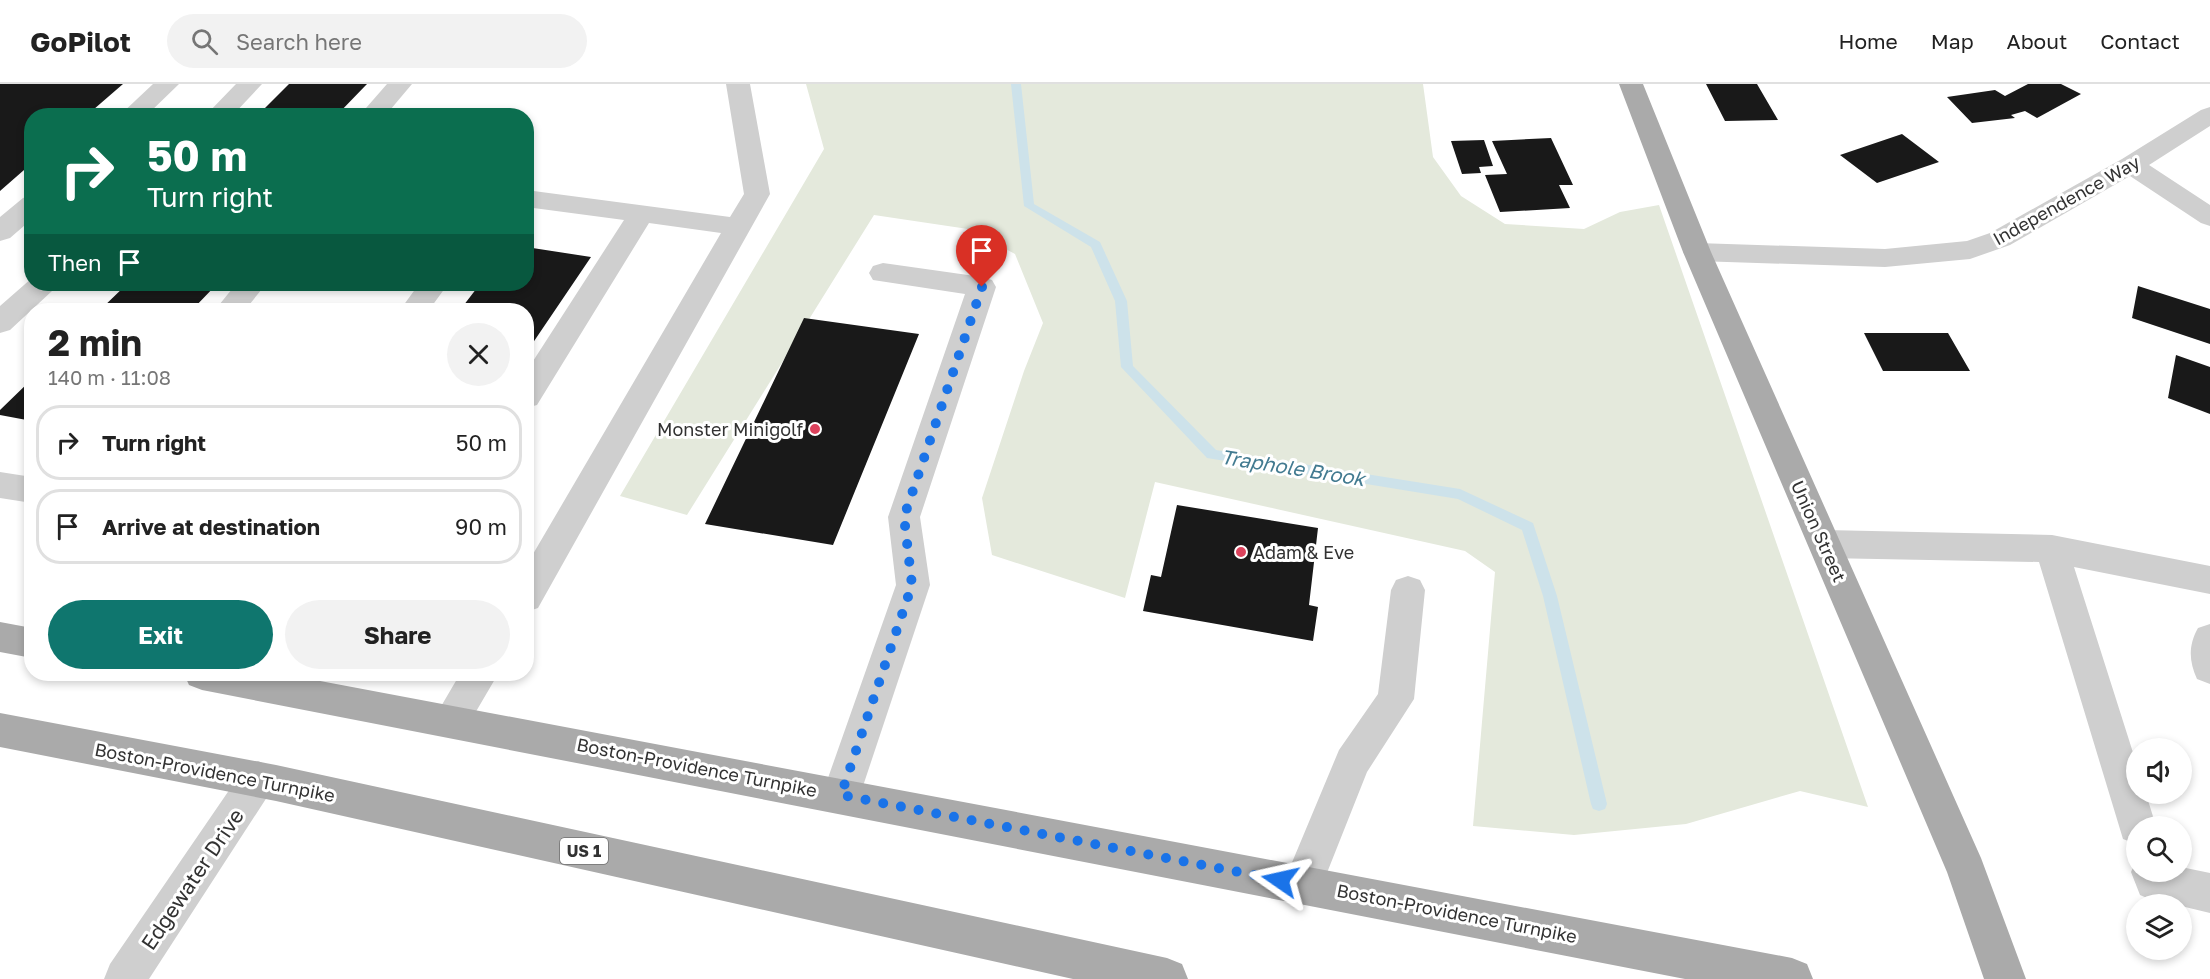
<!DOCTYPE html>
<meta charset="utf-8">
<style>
:root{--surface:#fff;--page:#f2f2f2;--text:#222;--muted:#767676;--line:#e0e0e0;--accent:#0f766e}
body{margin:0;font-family:"Golos Text",sans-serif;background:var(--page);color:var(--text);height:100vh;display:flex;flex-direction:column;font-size:22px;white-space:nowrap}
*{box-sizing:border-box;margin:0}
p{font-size:20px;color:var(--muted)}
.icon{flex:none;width:33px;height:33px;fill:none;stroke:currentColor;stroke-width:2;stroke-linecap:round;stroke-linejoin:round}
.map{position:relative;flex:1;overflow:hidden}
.sheet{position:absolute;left:24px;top:219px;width:510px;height:378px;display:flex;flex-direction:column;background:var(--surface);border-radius:24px;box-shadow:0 3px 9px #0003}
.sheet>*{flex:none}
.hud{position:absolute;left:24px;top:24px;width:510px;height:183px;border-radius:24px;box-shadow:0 3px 9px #0003;background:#0b6e4f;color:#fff;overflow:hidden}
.controls{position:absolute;left:2126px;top:654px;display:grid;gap:12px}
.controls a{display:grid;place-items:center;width:66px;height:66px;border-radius:50%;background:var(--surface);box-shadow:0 3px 9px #0003;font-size:30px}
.pin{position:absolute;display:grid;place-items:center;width:51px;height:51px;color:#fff;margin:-62px -26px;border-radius:50% 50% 50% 0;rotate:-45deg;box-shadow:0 0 6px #0007}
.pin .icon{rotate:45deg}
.me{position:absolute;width:66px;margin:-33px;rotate:281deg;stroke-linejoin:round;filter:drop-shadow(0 0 4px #0008)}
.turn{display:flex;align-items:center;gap:21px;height:126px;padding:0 24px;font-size:27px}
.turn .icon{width:78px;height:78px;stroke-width:2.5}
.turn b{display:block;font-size:42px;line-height:51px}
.then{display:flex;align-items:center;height:57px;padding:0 24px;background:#0003;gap:12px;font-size:22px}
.round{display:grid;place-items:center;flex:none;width:63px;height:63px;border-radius:32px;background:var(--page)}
.head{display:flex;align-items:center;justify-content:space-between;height:102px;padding:0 24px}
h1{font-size:36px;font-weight:700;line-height:45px}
.button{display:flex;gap:12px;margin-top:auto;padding:12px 24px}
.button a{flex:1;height:69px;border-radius:36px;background:var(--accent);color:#fff;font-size:24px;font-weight:700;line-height:69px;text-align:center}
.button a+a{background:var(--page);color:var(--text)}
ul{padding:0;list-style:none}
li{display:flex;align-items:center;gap:18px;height:75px;margin:0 12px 9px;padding:0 12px;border:3px solid var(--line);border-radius:24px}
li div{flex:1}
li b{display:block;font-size:22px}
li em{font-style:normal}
header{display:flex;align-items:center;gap:36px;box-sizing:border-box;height:84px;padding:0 30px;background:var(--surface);border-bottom:2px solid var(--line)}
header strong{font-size:28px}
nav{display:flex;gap:33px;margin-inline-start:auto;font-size:21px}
.search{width:420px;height:54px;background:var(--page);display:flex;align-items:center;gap:15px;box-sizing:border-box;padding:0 21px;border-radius:33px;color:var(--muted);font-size:22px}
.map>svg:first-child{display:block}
.green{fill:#e4e9dc}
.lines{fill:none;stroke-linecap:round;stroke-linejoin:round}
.stream{fill:#cde2ea;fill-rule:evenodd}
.building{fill:#191919}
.minor{fill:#cfcfcf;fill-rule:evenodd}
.major{fill:#aaa;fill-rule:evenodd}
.route{stroke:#1a73e8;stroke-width:10;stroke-dasharray:0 18}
.poi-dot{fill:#dc425c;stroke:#fff;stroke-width:2}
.labels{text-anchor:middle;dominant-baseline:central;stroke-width:6;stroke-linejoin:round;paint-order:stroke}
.shield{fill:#fff;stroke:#707070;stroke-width:1.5}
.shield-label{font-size:16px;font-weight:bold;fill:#323232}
.street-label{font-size:18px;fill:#323232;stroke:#fff}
.poi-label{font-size:18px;fill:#323232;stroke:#fff;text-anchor:end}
.water-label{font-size:20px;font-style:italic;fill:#437b91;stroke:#fff}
.near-street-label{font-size:21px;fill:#323232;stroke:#fff}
</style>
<header>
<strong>GoPilot</strong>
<div class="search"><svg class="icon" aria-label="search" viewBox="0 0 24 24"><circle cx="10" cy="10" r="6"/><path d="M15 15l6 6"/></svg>Search here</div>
<nav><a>Home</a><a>Map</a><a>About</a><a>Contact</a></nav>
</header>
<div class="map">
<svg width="2210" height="895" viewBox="0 0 2210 895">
<rect width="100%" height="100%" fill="#fff"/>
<path class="green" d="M806,0H1423L1433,73L1461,112L1505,140L1584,145L1620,128L1659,121L1868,723L1800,707L1686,740L1574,751L1473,742L1495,488L1465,467L1155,398L1125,514L992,471L982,414L1024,287L1043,239L1015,170L968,145L874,131L687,431L620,412L824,65Z"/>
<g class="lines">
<path class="stream" d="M1011,0H1021L1034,120L1100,158L1127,217L1133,282L1216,366L1460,405L1533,439L1557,512L1607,720L1605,725L1599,727L1593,725L1591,720L1543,512L1522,446L1458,415L1207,374L1121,283L1115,217L1091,163L1024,122Z"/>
</g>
<path class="building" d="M0,0H123L86,32H32V79L0,107Z
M289,0H367L336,32H257Z
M1706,0H1757L1778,36L1725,37Z
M2028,0H2061L2081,10L2037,34L2025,27L2011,31L2015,34L1972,39L1947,13L1995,6L2005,12Z
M1902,50L1939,78L1877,99L1840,71Z
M1551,54L1573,101H1559L1570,124L1500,128L1485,91L1507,90L1492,57Z
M1484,56L1493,82L1479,83L1481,89L1462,90L1451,57Z
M526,163L591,173L526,269V226H460L480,200H526Z
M127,200H217L192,226H100Z
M2138,202L2210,225V260L2132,234Z
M804,234L919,250L833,461L705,440Z
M1864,249H1948L1970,287H1883Z
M2176,271L2210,283V330L2168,314Z
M32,295V337L0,331V326Z
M1177,421L1318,444L1309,521L1318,523L1313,557L1143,527L1151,491L1161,493Z"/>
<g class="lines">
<path class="minor" d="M153,0H179L146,32H119Z
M236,0H262L232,32H205Z
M387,0H412L385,32H359Z
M726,0H750L770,110L538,524L526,528V482L721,149L649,139L537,321L526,324V288L624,136L526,123V106L730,133L744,110Z
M2210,23V42L2149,81L2210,121V142L2201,139L2130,92L2010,161L1970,175L1885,183L1697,177L1687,175L1683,168L1687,161L1697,159L1885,165L1967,157L1990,149L2122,75L2201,26Z
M32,111V135L10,154L0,157V133L23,114Z
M883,179L982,193L992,196L996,203L920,433L930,501L860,711L855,724L841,729L827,724L822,711L896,501L888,433L965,210L873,196L869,189L873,182Z
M32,194V200H56L52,207L10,246L0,249V222Z
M236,200H266L245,226H215Z
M419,200H448L429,226H400Z
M0,388L32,393V419L0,414Z
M1825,446L2052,451L2210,482V510L2074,483L2136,678V710H2146L2156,742H2136V760L2123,755L2039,478L1825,474L1813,470L1808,460L1813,450Z
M1408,492L1420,496L1425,506L1414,615L1367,688L1317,814L1303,820L1289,814L1283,800L1339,666L1378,610L1391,506L1396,496Z
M2210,540V600L2197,595C2189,577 2188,562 2198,544Z
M460,590H498L464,648L451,653L438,648L433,636Z
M258,677L271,683L277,695L271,707L149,895H104L110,880L245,683Z
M2136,777V788H2181V783L2210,789V829L2181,822V820L2154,817L2140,811L2131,788Z"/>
<path class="major" d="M1619,0H1643L1711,168L1981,774L2026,895H1984L1947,788L1683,168Z
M0,538L32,544V574L0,568Z
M184,590H283L1792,874L1807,880L1813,895H1685L202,606L189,601Z
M0,629L276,681L1167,874L1182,880L1188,895H1073L276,717L0,663Z"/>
</g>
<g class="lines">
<path class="route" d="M982,203L904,433L912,501L841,711L1280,796"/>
</g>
<g class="poi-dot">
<circle cx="815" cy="345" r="6"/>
<circle cx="1241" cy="468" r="6"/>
</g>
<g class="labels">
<rect class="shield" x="560" y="754" width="48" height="26" rx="4.5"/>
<g class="shield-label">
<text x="584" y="767">US 1</text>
</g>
<g class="street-label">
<text transform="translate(2066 116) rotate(-29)">Independence Way</text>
<text transform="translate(1819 447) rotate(66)">Union Street</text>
<text transform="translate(697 683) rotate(11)">Boston-Providence Turnpike</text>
<text transform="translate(215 688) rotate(11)">Boston-Providence Turnpike</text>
<text transform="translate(1457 829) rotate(11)">Boston-Providence Turnpike</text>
</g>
<g class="poi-label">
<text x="803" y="345">Monster Minigolf</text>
<text x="1253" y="468" text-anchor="start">Adam &amp; Eve</text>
</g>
<g class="water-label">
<text transform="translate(1293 383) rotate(9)">Traphole Brook</text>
</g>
<g class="near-street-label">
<text transform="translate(192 795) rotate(-56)">Edgewater Drive</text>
</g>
</g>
</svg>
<div class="controls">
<a><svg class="icon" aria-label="sound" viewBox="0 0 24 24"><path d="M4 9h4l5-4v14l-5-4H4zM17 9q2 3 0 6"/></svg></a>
<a><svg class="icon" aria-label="search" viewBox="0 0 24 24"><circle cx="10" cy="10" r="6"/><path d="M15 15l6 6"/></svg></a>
<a><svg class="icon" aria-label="layers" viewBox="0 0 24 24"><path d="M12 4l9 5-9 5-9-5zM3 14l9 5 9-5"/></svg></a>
</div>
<div class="pin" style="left:982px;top:203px;background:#d93025"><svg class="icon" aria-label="arrive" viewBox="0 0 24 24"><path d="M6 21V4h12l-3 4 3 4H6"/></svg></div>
<svg class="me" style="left:1280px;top:796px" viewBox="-20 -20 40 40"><path d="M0-17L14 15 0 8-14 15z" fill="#1a73e8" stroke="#fff" stroke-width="4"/></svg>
<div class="hud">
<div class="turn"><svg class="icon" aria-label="right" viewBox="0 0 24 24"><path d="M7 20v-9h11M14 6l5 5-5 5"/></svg><div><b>50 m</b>Turn right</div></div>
<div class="then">Then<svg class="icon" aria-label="arrive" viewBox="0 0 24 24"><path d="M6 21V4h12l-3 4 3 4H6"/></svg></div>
</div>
<section class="sheet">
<div class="head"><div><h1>2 min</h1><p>140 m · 11:08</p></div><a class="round"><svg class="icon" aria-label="close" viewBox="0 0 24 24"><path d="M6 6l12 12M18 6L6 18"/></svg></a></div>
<ul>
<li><svg class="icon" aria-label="right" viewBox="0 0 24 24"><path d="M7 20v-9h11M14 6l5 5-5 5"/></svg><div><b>Turn right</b></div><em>50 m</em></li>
<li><svg class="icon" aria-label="arrive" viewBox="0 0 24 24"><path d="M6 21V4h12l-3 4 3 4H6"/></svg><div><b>Arrive at destination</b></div><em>90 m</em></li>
</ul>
<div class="button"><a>Exit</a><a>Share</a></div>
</section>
</div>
